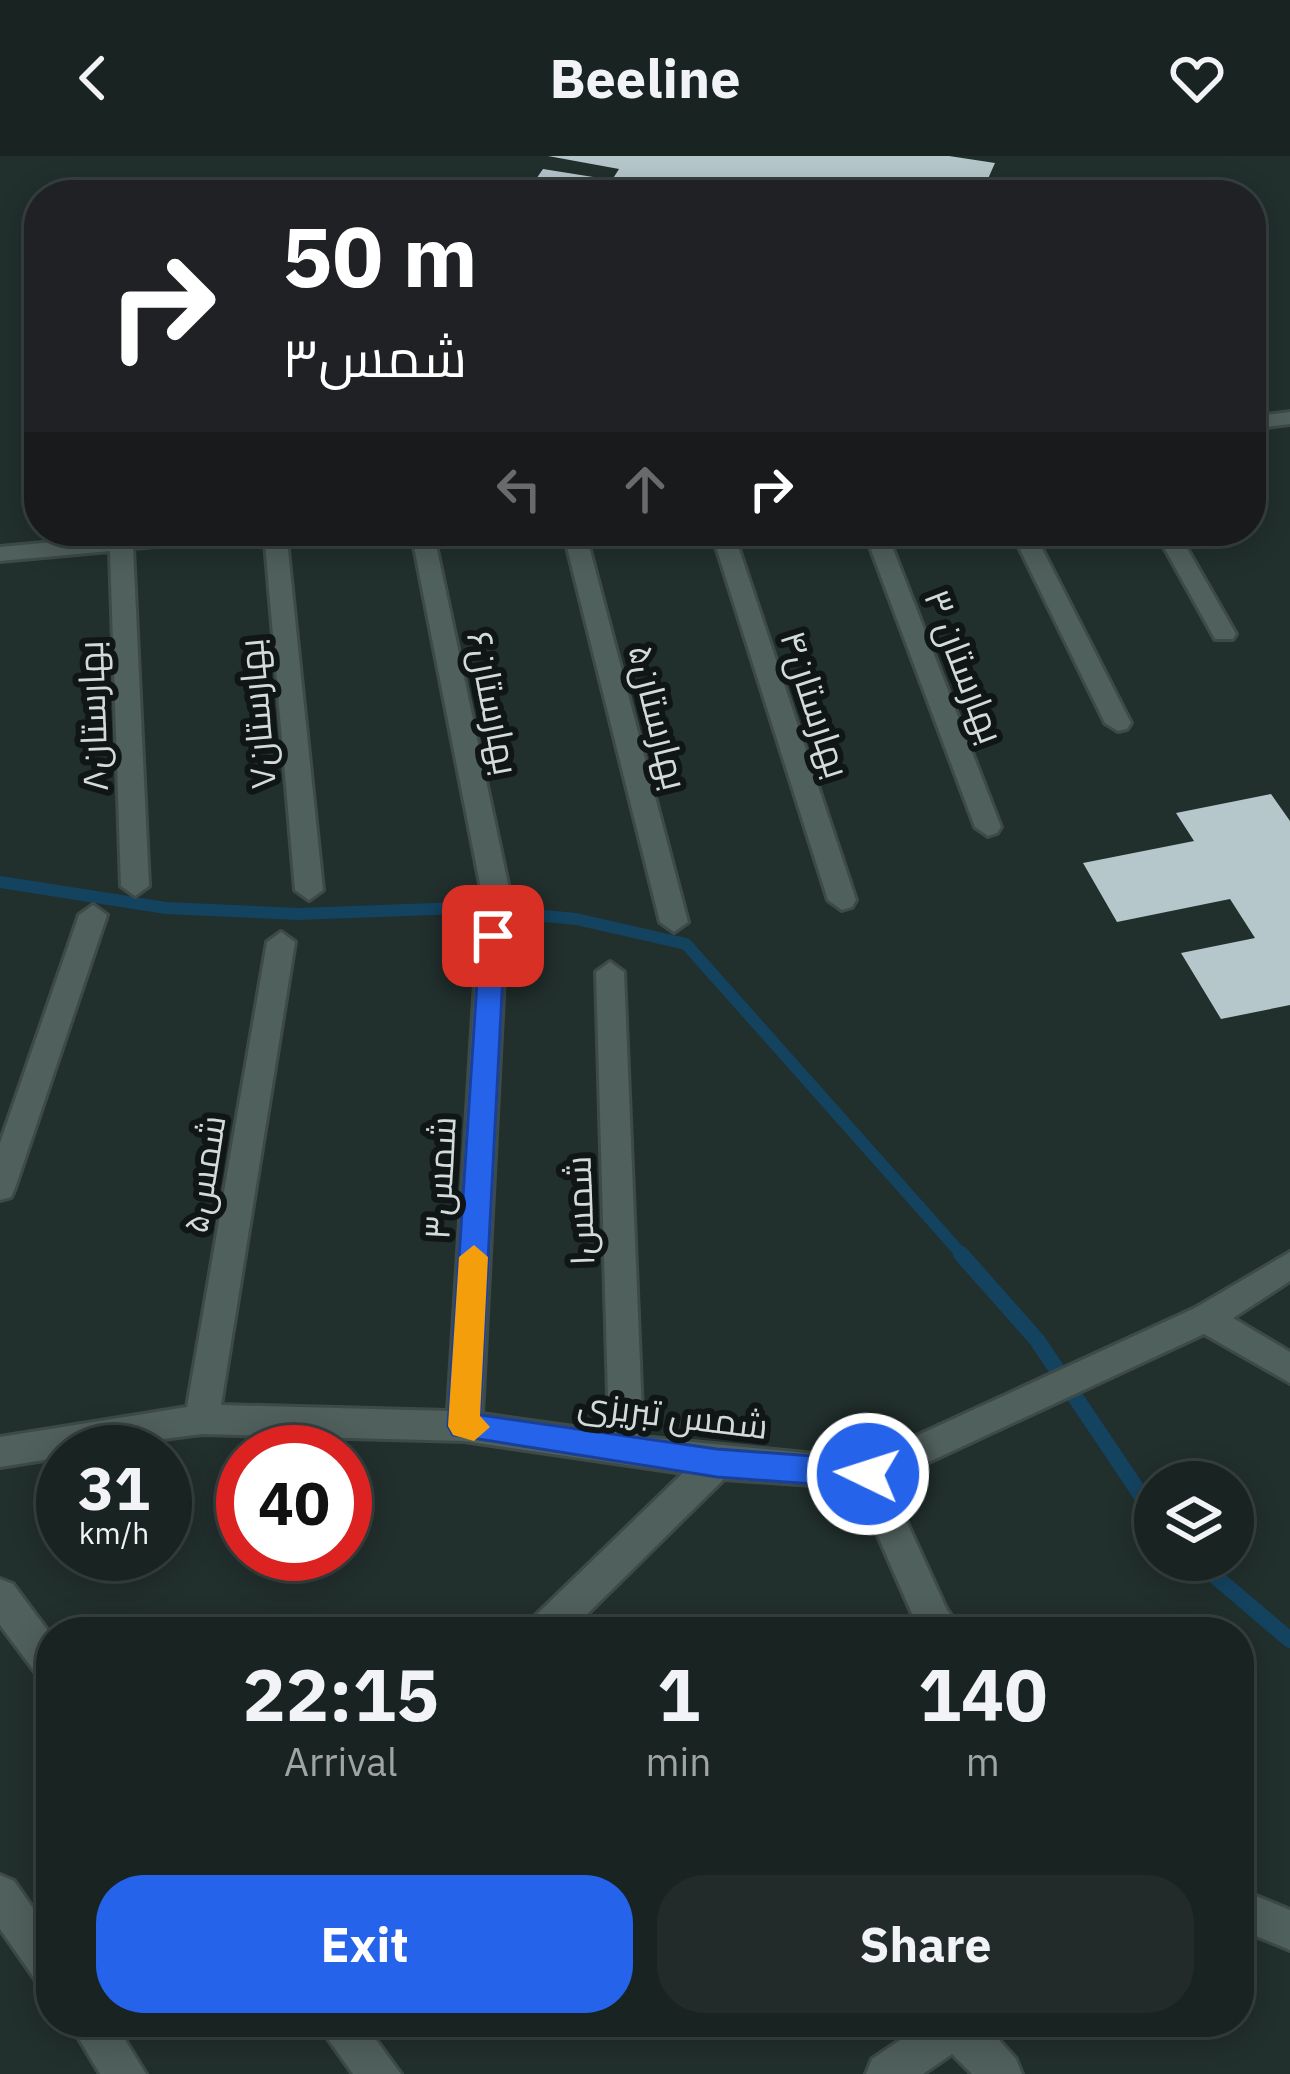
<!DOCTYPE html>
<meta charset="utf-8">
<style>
:root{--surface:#192322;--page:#222b2a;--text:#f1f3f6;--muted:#9fa4a5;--line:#374040;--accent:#2563eb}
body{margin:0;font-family:"IBM Plex Sans",Cairo,sans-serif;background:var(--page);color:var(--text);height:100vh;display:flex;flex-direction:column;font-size:45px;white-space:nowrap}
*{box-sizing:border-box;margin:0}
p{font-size:39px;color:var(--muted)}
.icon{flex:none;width:66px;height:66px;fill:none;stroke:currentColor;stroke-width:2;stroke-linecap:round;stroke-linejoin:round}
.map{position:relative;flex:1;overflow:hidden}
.details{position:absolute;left:36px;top:1461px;width:1218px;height:420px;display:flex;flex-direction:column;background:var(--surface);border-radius:48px;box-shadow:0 6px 30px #0003,0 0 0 3px var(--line)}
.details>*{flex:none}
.hud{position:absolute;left:24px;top:24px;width:1242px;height:366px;border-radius:48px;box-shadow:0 6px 30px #0003,0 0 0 3px var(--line);background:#202124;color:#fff;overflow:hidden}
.tools{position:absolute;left:1134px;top:1305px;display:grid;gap:24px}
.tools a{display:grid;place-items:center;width:120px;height:120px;border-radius:50%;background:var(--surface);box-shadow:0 6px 30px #0003,0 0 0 3px var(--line);font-size:60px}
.speed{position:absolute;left:36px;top:1269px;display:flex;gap:24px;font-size:60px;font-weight:700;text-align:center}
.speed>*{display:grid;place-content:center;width:156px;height:156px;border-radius:50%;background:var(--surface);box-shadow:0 6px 30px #0003,0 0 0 3px var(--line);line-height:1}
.speed small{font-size:30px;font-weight:400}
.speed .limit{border:18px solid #d22;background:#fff;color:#111}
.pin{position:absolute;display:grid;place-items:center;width:102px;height:102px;color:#fff;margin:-51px;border-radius:24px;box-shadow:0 6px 18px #0006}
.me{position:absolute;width:132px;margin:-66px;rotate:274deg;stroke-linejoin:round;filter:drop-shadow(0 0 9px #0008)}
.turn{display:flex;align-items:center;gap:42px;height:252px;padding:0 60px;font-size:54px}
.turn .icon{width:156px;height:156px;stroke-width:2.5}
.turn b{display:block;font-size:84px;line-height:102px}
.lanes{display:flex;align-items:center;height:114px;padding:0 60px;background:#0003;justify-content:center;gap:60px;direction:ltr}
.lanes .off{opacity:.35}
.eta{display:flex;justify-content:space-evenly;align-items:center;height:204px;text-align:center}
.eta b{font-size:72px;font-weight:800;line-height:84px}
.action{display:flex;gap:24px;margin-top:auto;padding:24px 60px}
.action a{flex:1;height:138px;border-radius:48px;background:var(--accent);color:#fff;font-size:48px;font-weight:800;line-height:138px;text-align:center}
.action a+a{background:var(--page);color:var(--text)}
header{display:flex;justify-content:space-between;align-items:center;height:156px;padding:0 60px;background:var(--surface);font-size:54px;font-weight:800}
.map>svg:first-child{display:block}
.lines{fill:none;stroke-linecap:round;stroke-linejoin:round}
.stream-far1{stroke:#144360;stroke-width:12}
.stream{stroke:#144360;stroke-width:16}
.building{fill:#b6c7cb}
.minor-casing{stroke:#3d4a48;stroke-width:6}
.minor{fill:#50605d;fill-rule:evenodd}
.route{fill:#2563eb;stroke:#184099;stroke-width:3}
.slow{fill:#f59e0b}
.labels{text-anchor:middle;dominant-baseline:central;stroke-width:12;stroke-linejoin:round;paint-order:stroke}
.street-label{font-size:36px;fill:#d2dbd9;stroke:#0f1615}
</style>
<header><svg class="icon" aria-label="back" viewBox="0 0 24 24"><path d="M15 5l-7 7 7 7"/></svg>Beeline<svg class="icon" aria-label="heart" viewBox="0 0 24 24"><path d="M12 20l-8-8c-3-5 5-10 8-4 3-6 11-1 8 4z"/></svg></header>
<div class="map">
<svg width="1290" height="1918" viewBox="0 0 1290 1918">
<rect width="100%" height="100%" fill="#212f2d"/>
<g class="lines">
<path class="stream-far1" d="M0,726L166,752L298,758L460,752L576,763L686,788L964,1101"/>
<path class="stream" d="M961,1098L1037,1184L1155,1360
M1196,1404L1290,1484"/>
</g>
<path class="building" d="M548,0H949L995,7L983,34L908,23L904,31L938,39H525L543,13L612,24L619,13Z
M1271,638L1290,665V849L1221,863L1181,797L1255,782L1230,743L1117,766L1083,707L1194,685L1176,657Z"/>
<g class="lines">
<g class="minor-casing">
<path id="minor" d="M1290,256V268L1251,273V261Z
M171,375H255L244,382L133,392L149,730L135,740L121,730L110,395L0,405V391Z
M264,375H286L323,734L309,744L295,734Z
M411,375H433L509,733L495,743L481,733Z
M563,375H585L688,766L674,776L660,766Z
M711,375H733L856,744L852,751L842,754L828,744Z
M864,375H886L1001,671L997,677L988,680L975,671Z
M1011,375H1033L1131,567L1127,573L1118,575L1105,567Z
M1155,375H1177L1236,478L1233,483H1215Z
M93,749L107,759L15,1032L11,1041L0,1044V987L79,759Z
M492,770L506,780L482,1258L609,1276L596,816L610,806L624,816L643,1281L866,1303L1195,1152L1290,1096V1125L1233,1162L1290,1196V1227L1204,1178L888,1325L946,1452L962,1476H920L857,1332L724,1323L569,1476H526L531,1464L683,1317L464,1285L202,1278L63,1296V1301L0,1311V1281L187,1251L267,786L281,776L295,786L221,1249L448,1255L478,780Z
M0,1423L13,1428L51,1479V1525L38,1520L0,1469Z
M0,1719L14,1725L51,1778V1832L37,1826L0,1773Z
M1239,1733L1290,1754V1794L1239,1773Z
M69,1866H114L146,1918H100Z
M316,1866H363L401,1918H353Z
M927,1866H983L1016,1903L1022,1918H972L952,1898L923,1918H866L872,1903Z"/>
</g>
<use href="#minor" class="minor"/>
</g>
<path class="route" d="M493,771L505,780L480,1259L717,1293L868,1304L879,1308L884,1318L879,1328L868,1332L717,1321L453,1279L448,1270L480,780Z"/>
<path class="slow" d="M474,1089L488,1101L480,1260L490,1271L474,1285L453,1279L448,1270L459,1101Z"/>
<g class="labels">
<g class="street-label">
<text transform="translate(965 510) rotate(69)">بهارستان ۳</text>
<text transform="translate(494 547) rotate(79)">بهارستان۶</text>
<text transform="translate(816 548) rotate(72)">بهارستان۴</text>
<text transform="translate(256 558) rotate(-95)">بهارستان۷</text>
<text transform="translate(92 560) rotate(-92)">بهارستان۸</text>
<text transform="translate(659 561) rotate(76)">بهارستان۵</text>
<text transform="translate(203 1018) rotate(-81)">شمس۵</text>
<text transform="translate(439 1022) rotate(-87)">شمس۳</text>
<text transform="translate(579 1055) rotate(-92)">شمس۱</text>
<text transform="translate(673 1258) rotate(7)">شمس تبریزی</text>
</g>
</g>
</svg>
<div class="tools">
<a><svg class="icon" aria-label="layers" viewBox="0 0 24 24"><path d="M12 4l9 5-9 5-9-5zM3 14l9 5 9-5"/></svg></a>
</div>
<div class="speed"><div>31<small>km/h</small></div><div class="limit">40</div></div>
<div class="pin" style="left:493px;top:780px;background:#d93025"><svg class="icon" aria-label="arrive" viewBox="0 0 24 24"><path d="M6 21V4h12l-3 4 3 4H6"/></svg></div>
<svg class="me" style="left:868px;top:1318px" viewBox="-20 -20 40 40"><circle r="17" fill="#2563eb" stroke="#fff" stroke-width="3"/><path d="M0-11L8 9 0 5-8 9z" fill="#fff"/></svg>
<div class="hud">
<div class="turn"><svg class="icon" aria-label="right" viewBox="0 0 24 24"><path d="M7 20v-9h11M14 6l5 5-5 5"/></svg><div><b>50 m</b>شمس۳</div></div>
<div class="lanes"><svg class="icon off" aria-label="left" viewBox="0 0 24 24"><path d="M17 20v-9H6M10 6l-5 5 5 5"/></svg><svg class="icon off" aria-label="ahead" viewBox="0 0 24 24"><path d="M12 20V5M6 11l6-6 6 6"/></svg><svg class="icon" aria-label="right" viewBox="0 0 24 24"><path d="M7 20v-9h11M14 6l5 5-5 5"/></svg></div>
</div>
<section class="details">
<div class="eta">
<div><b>22:15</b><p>Arrival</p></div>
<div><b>1</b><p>min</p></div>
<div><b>140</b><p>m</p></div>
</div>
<div class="action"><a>Exit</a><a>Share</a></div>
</section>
</div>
